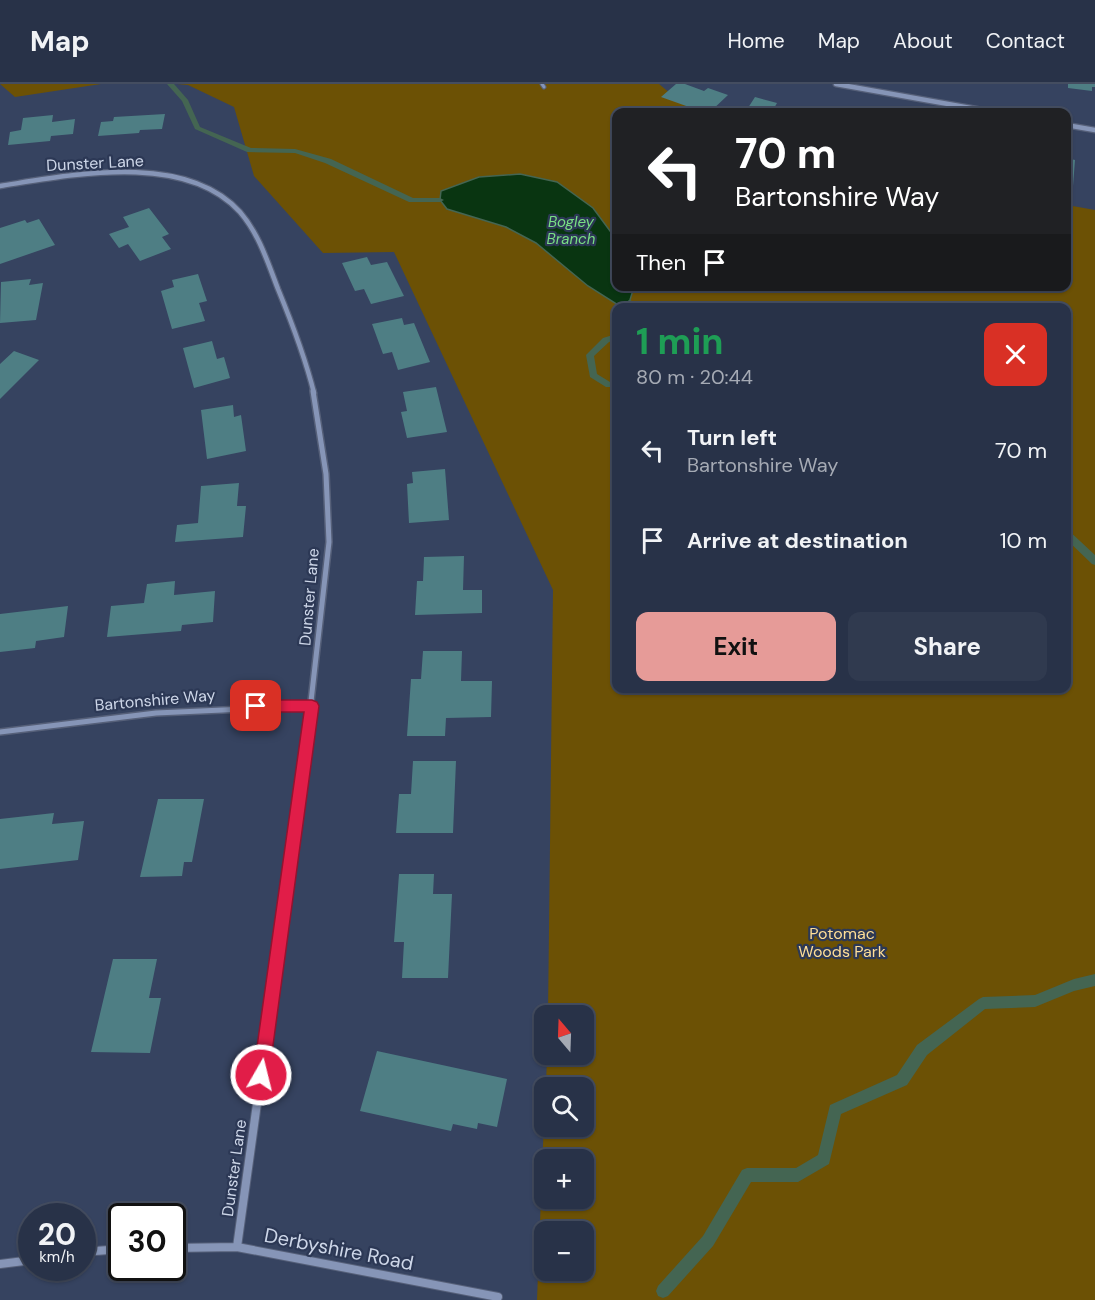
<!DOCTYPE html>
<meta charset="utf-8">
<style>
:root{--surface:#283248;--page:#303a4f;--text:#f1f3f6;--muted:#a5aab4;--line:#444d60;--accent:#e69b98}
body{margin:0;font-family:"DM Sans",sans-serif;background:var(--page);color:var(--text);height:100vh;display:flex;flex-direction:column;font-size:22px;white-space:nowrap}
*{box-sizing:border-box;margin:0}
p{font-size:20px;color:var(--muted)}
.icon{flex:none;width:33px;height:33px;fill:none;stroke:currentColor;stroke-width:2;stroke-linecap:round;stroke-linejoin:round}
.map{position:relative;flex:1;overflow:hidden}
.details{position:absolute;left:612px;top:219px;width:459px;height:390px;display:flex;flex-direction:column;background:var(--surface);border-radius:12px;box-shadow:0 2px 4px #0004,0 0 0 2px var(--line)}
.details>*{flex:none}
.top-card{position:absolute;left:612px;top:24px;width:459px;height:183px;border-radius:12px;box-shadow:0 2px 4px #0004,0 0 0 2px var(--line);background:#202124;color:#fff;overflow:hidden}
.needle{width:39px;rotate:341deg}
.controls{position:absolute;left:534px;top:921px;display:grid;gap:12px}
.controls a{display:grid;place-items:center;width:60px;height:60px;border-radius:12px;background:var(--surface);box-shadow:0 2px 4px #0004,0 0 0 2px var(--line);font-size:30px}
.speed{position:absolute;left:18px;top:1119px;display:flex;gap:12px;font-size:30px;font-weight:700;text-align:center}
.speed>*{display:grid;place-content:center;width:78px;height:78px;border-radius:50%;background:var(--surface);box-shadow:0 2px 4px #0004,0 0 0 2px var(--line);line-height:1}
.speed small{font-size:15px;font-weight:400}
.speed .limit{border:3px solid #111;border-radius:9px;background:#fff;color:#111}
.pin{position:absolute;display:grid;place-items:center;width:51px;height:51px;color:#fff;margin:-26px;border-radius:12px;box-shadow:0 3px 9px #0006}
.me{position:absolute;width:66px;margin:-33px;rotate:8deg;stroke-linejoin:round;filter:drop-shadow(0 0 4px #0008)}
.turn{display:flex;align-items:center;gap:21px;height:126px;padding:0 24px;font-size:27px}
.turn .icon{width:78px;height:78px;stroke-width:2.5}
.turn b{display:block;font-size:42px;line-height:51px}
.then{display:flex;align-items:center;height:57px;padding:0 24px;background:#0003;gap:12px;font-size:22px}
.round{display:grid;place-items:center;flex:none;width:63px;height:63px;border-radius:12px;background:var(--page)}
.head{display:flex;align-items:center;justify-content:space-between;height:102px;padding:0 24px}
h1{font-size:36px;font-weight:700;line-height:45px;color:#1e9e55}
.button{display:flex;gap:12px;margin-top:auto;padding:12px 24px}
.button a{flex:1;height:69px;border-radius:12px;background:var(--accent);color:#111;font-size:24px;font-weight:700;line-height:69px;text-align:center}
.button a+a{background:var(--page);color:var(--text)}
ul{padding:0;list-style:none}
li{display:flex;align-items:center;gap:18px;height:90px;padding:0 24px}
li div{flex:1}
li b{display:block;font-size:22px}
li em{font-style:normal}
header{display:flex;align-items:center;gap:36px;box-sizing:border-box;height:84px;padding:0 30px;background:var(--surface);border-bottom:2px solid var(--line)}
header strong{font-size:28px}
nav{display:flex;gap:33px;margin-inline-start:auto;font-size:21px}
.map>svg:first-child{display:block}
.green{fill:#6c5105;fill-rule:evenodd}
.water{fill:#093511;stroke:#446552;stroke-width:1.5}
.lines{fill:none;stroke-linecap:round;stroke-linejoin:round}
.stream{fill:#446552;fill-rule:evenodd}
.building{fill:#4e7e84}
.service-casing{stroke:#566079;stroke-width:5}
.minor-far2-casing{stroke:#566079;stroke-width:7}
.minor-far1-casing{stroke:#566079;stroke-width:8}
.minor-casing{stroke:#566079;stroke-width:10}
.service{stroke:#8695b7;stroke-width:3}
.minor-far2{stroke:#8695b7;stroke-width:4.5}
.minor-far1{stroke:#8695b7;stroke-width:5}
.minor{stroke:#8695b7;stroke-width:8}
.route{fill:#e11d48;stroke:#92132f;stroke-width:1.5}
.labels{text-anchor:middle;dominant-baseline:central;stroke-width:4.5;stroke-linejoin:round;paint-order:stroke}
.far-water-label{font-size:15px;font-style:italic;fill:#79df84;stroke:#2c3855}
.street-label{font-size:16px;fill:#cdd6e8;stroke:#2c3855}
.park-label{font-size:16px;fill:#fede97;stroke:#2c3855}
.near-street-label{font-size:20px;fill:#cdd6e8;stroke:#2c3855}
</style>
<header>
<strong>Map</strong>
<nav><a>Home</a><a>Map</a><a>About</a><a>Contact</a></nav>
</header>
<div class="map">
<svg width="1095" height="1216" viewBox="0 0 1095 1216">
<rect width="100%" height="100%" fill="#364360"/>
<path class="green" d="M0,0H101L15,13Z
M177,0H659L671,10L724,28H616V202H1066L1067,121L1095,126V1216H537L544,1036V1042H584V1004L546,1003L547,971L584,970V932L548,931L553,506L394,168L323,169L254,92L234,23L188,1ZM616,224H1066V604H616ZM544,1076H584V1114H544ZM544,1148H584V1186H544Z"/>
<path class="water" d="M520,90L557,98L593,124L616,155V202L634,203L629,219L618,221L588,202L536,159L506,143L447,125L440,116L441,107L479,93Z"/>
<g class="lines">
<path class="stream" d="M167,0H174L188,16L200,43L251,64L295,65L331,75L413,114H440L444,116L440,118H409L325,79L295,69L247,68L195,45L182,17Z
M629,216L632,217L636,224H628L625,219Z
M616,250V256L609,258L594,272L597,290L610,298L616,297V303H606L590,293L586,271L603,254Z
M1066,444L1095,471V481L1092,480L1066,455Z
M1095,890V902L1074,907L1035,923L985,925L927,971L907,1001L841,1030L829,1080L798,1098H751L713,1162L668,1212L663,1214L658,1212L656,1207L658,1202L703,1152L742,1086L747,1084H796L818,1071L830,1021L897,991L917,961L979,915L983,913L1035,911L1074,895Z"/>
</g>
<path class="building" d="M676,0H685L704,7L708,4L728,11L710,28H703L661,13Z
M1068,0H1095V3H1092V7L1068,4Z
M755,13L777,19L773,26L780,28L746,27Z
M165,30L162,45L140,46L139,49L98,52L101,38L113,37L114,33Z
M53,31L52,38L75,35L73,50L51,52L50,57L8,61L10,48L21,46L23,34Z
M1066,74L1075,76L1073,102L1066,100Z
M149,124L169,150L162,153L171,165L140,177L128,160L119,164L109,150L129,143L123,133Z
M39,135L55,161L0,180V144L25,136L27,139Z
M367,173L371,181L387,178L404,212L371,220L364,205L355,207L342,179Z
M198,190L207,217L199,219L205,237L172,245L161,207L174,203L172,196Z
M31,195L29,201L43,199L36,236L0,239L1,198Z
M402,234L404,241L414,239L430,278L398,286L392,268L383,270L372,240Z
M212,257L217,275L224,273L230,294L194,304L183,264Z
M14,267L39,276L0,315V280Z
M436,303L447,348L407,354L401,328L407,327L403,308Z
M233,321L234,333L241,331L246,367L207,375L201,326Z
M445,385L449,436L409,439L407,400L413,399L412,388Z
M239,399L237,422H246L243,453L175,458L177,441L198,439L201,402Z
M464,472L463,506H482V529L415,531L417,497H423L424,473Z
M175,497L174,511L215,507L213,538L182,541L181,547L107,553L111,522L144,519L147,500Z
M68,522L64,553L36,557L35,564L0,568V530Z
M423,567H462L461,597H492L491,633L446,634L445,652H407L411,595H421Z
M413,677H456L453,749H396L399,710H411Z
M158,715H204L192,778H184L182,792L140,793Z
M54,729L52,740L84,737L78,776L0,785V735Z
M399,790H434L433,810H452L448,894H402L404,858H394Z
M113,875H157L149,914H161L150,969L91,968Z
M377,967L507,995L497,1043L478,1039L477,1045L453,1040L451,1047L360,1027Z"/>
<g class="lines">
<g class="service-casing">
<path id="service" d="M542,0L544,3"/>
</g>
<g class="minor-far2-casing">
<path id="minor-far2" d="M836,0L993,28
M1066,41L1095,46
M0,102C71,91 185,67 240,128C259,150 268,179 278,205C292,239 305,273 314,309"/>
</g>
<g class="minor-far1-casing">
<path id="minor-far1" d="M0,648L156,629L312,622
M301,706L329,458L326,390L313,307"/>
</g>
<g class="minor-casing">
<path id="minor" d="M237,1163L301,704
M172,1164L237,1163L498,1213
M82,1168L122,1165
M0,1180L32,1176"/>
</g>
<use href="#service" class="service"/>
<use href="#minor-far2" class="minor-far2"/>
<use href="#minor-far1" class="minor-far1"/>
<use href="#minor" class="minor"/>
</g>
<path class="route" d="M256,616H312L317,618L319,622L269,991L267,997L261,999L255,997L253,991L304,628H256L251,626L249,622L251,618Z"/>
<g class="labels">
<g class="far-water-label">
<text x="571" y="138">Bogley<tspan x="571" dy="17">Branch</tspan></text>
</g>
<g class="street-label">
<text transform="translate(95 79) rotate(-3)">Dunster Lane</text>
<text transform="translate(309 513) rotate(-85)">Dunster Lane</text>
<text transform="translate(155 616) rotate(-5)">Bartonshire Way</text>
<text transform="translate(234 1084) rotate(-82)">Dunster Lane</text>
</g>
<g class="park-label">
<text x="842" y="849">Potomac<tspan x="842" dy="18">Woods Park</tspan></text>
</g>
<g class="near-street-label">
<text transform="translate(339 1165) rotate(11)">Derbyshire Road</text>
</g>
</g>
</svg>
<div class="controls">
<a><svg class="needle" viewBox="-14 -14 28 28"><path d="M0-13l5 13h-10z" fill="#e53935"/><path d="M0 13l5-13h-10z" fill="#a5aab4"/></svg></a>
<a><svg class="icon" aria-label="search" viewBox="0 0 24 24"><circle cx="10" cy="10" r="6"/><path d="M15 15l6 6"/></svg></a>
<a>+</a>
<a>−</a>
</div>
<div class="speed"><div>20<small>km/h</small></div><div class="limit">30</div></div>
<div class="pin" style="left:256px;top:622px;background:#d93025"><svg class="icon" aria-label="arrive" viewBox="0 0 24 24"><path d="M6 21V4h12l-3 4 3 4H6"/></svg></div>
<svg class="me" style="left:261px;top:991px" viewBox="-20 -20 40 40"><circle r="17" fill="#e11d48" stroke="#fff" stroke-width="3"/><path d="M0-11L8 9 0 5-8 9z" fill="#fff"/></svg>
<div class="top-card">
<div class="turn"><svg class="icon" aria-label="left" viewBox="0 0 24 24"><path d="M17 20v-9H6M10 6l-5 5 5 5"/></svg><div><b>70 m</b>Bartonshire Way</div></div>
<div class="then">Then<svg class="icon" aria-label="arrive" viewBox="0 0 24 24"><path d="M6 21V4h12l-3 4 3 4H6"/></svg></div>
</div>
<section class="details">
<div class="head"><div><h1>1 min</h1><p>80 m · 20:44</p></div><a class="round" style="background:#d93025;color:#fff"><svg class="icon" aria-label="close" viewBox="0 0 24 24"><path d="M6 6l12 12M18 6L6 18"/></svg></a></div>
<ul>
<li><svg class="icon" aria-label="left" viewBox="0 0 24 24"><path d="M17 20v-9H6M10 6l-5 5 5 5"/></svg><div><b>Turn left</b><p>Bartonshire Way</p></div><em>70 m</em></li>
<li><svg class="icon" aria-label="arrive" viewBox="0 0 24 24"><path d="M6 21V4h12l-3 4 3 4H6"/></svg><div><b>Arrive at destination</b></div><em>10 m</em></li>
</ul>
<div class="button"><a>Exit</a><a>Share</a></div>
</section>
</div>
